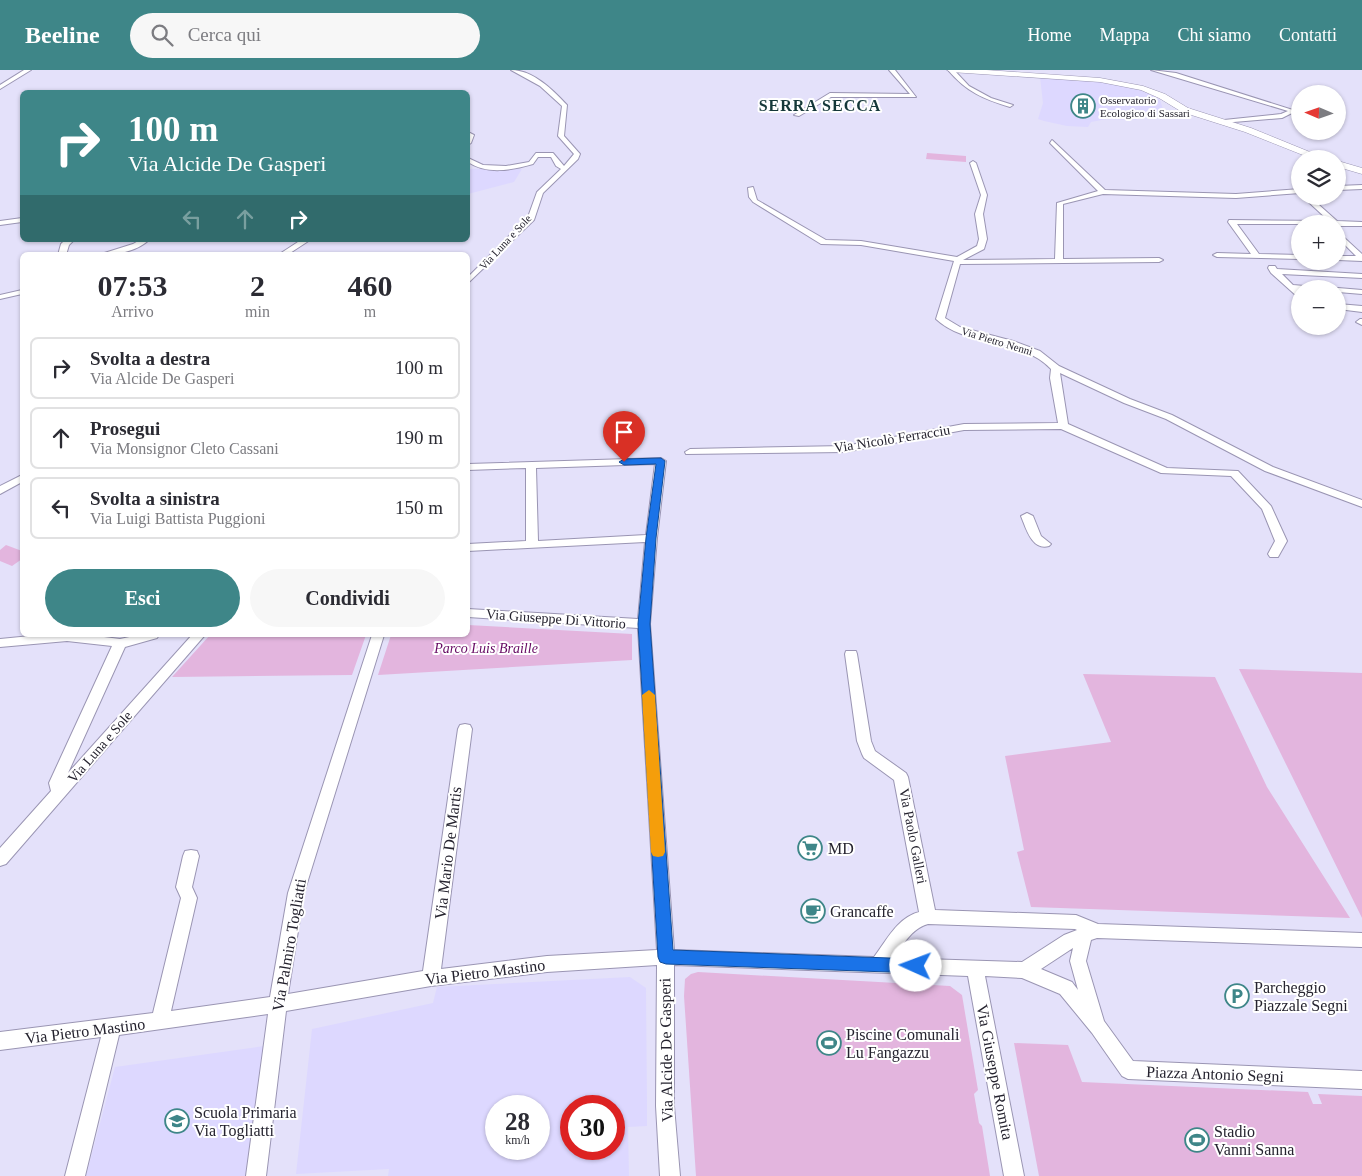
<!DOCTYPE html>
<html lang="it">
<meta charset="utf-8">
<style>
:root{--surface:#fff;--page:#f7f7f7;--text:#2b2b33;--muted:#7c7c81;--line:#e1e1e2;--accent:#3e8688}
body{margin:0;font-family:"Times New Roman",serif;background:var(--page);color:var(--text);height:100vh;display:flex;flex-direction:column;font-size:19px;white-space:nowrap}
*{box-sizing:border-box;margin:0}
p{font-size:16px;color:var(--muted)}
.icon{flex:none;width:28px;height:28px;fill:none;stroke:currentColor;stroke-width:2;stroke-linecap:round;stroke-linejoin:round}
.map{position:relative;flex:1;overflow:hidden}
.drawer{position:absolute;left:20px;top:182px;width:450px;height:385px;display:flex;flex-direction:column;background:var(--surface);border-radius:8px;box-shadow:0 1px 4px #0004}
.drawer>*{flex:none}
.banner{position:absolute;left:20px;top:20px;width:450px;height:152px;border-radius:8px;box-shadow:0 1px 4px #0004;background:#3e8688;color:#fff;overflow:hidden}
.needle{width:32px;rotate:272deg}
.tools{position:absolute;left:1291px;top:15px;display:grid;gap:10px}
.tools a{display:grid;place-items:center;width:55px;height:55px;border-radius:50%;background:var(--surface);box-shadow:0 1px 4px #0004;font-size:25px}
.speed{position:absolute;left:485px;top:1025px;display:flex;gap:10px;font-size:25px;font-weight:700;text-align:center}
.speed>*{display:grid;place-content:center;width:65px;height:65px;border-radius:50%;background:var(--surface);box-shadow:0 1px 4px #0004;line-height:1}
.speed small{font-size:12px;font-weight:400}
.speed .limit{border:8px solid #d22;background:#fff;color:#111}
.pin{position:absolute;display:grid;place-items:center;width:42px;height:42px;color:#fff;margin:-51px -21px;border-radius:50% 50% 50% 0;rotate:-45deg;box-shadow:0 0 5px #0007}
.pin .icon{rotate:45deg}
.me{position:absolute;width:55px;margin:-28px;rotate:272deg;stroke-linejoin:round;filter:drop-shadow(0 0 4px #0008)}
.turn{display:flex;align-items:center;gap:18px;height:105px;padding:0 25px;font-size:22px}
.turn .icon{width:65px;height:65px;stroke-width:2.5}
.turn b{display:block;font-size:35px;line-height:42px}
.lanes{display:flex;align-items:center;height:48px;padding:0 25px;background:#0003;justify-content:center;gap:25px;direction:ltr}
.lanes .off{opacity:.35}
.eta{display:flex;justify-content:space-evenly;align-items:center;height:85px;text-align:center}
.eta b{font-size:30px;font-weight:600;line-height:35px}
.button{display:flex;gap:10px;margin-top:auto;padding:10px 25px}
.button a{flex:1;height:58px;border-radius:30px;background:var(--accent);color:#fff;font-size:20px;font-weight:600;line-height:58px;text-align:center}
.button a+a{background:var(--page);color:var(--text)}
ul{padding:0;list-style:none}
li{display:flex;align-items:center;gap:15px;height:62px;margin:0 10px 8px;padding:0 15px;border:2px solid var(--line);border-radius:8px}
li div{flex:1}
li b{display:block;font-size:19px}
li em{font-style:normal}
header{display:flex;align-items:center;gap:30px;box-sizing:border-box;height:70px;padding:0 25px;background:var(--accent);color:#fff}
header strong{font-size:24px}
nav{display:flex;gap:28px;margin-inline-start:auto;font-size:18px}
.search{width:350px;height:45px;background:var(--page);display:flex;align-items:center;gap:12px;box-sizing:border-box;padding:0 18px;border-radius:28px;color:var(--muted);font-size:19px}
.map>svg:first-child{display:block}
.built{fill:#ddd8ff;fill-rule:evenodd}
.green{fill:#e3b5de}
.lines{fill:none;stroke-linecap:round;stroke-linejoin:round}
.street-casing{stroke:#9a95b3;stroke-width:2}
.secondary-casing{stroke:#9a95b3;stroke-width:1}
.street{fill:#fff;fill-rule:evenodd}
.secondary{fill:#fff;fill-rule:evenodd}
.route{fill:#1a73e8;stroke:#114b97}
.slow{fill:#f59e0b}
.labels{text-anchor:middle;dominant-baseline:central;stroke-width:4;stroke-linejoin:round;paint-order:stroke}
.far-poi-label{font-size:11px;fill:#25232f;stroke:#fff;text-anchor:start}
.far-street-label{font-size:11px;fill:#25232f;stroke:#fff}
.street-label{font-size:14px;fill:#25232f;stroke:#fff}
.park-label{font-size:14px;font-style:italic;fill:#650862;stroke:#fff}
.far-district-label{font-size:16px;font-weight:bold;letter-spacing:1px;fill:#153839;stroke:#fff}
.near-poi-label{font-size:16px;fill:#25232f;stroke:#fff;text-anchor:start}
.near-street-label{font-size:16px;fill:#25232f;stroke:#fff}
</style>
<header>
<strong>Beeline</strong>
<div class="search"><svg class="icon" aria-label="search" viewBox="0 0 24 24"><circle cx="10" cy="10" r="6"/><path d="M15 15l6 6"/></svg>Cerca qui</div>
<nav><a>Home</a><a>Mappa</a><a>Chi siamo</a><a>Contatti</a></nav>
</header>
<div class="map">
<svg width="1362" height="1106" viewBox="0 0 1362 1106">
<rect width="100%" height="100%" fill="#e4e1fa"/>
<path class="built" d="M1040,7L1096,11L1143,20L1160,30L1164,42L1157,41L1136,50L1107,49L1091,52L1088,57L1067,56L1044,51L1038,49L1043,33Z
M506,98L522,99L514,112L468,124V99Z
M630,907L646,918L647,1036V1056L628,1057L629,1106H388L389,1099L296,1104L312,959L433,933L437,917ZM496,1036H539V1079H496ZM571,1036H614V1079H571Z
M264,976L245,1106H86L115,997Z"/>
<path class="green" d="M927,83L966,86V92L926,89Z
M6,475L22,481V489L12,496L0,491V480Z
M468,555L632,564V590L378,605L391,565H468Z
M210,565H366L352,605L172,607Z
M1239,599L1362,603V848Z
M1083,604L1215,607L1267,717L1350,848L1031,837L1017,782L1024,780L1005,686L1111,672Z
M698,902L950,916L962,925L978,1020L974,1024L979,1053L982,1056L990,1106H696L684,926L685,909L691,904Z
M1014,973L1068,975L1082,1012L1308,1022L1313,1034H1322L1318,1024L1362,1026V1106H1039Z"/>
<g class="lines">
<g class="street-casing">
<path id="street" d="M24,0H31L0,19V15Z
M511,0C533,0 553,20 567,35L564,66L580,84L578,89L543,123L534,150L468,213V207L528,147L537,122L561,99L556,96L551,87H538L533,94C512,100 487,105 468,92V88L483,95L506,96L529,92L536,83H553L564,96L574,84L558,66L562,36L540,16Z
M889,0H895L916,27H831L799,46L794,45L830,23L910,24Z
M948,0H954L969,16L991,28L1013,35L1010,37C983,29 967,22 948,0Z
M1151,0L1176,3L1296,41L1282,48L1222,53L1224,50L1281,44L1288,41Z
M468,62L474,65L471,73L468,75Z
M1052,70L1105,120L1236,124L1300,119V123L1236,128L1103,124L1063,134V189L1159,188L1163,190L1159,192L960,194L945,248L960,257L1013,271L1040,281L1059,296L1130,329L1172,345L1273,397L1362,430V437L1265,401L1166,349L1124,333L1060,303L1068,354L1167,398L1238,401L1271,436L1287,471L1278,487H1270L1268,484L1275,471L1262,439L1231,406L1161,403L1061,359L964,360L845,382L686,384L685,382L690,379L845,376L964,354L1058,353L1050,308L1051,299C1019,266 967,278 936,249L954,191L861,175L821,174L753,132L749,127L748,118L753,117L757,130L826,170L861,171L957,187L977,176L979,169L975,144L981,125L970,93L973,91L976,93L987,125L983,144L987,169L984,179L963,190L1055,189L1057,133L1098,121L1050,73Z
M1362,115V119L1338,120V116Z
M1302,126H1309L1337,151L1362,152V156H1338V154H1237L1259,184L1300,185V189L1217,187L1213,185L1217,183L1251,184L1228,152L1229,150L1329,151Z
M22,148V152L0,155V151Z
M1338,162L1362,184V191L1338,190V186H1356L1338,168Z
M65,170H74L69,175L66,185H58L61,174Z
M140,170H149C136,182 115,185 98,185L133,174Z
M301,170H310L287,185H278Z
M1269,196H1275L1277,199L1362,204V208L1282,204L1293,215L1316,217L1320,219H1300L1298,220L1300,222V229L1271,203L1268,198Z
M1338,218L1362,220V224L1338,222V219H1335Z
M22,220V224L0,229V225Z
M1338,234L1362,236V242L1338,239Z
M1360,249H1362V255L1356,252Z
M661,388L666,391L657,468L650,554L674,880L874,887C887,870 897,848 919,842L894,710L864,688L862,684L857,671L845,584L846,581H856L857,584L871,671L875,681L906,703L908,707L935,840L1076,845L1098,854L1362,863V877L1097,868L1091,870L1086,891L1104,951L1133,991L1362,1001V1019L1128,1009L1122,1006L1092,963L1060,924L1022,908L985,906L1024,1106H1004L968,906L674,895V1036L680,1106H660L656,1036L657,895L547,902L431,916L286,941L266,1106H246L268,944L119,965L85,1106H65L101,967L0,980V962L153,943L181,828L176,817L183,786L185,781L191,780L197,781L199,786L192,817L197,828L171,941L270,927L288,823L372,565H384L304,823L288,924L423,901L458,659L460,655L465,654L470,655L472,659L441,899L547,886L657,880L638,558L468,547V539L638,549L645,472L468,481V474L526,471V398L468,400V394ZM655,394L646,465L538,471L536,398ZM928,854L1075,859L1077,860L1064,865L1022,892L893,888C904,874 911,859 928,854ZM1073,878L1070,891L1078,920L1072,912L1041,899Z
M22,405V412L0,424V416Z
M1027,443L1033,446L1041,466L1051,474L1049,476C1032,481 1026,458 1021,446Z
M41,565H88L120,569L139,565H159L157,568L125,577L68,703L192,565H205L6,794L0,796V778L51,721L49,713L112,576L67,571L0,577V569Z"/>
</g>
<g class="secondary-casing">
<path id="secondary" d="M947,0H986L1100,8L1143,16L1165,24L1188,38L1251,58L1327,89H1313L1245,62L1182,42L1159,28L1141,20L1100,12L951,2Z
M1338,91L1362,98V104L1338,97Z"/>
</g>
<use href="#street" class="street"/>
<use href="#secondary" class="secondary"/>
</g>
<path class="route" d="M661,388L665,391L656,468L650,554L673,880L916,889L922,891L924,896L922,901L916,903L666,894L660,892L658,887L638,554L646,468L656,394L624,395L619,392L624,389Z"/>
<path class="slow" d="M649,620L655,625L665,782L663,786L658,787L653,786L651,782L642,625Z"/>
<defs>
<g id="building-ring" transform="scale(1.25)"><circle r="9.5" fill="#fff" stroke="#3e8688" stroke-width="1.5"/><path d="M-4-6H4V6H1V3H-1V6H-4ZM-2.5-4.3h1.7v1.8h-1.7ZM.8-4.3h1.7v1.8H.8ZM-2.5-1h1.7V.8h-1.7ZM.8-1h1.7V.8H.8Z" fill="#3e8688"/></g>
<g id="supermarket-ring" transform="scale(1.25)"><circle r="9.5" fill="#fff" stroke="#3e8688" stroke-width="1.5"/><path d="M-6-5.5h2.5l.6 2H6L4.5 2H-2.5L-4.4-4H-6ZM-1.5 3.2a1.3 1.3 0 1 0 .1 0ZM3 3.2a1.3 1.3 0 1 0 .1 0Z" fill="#3e8688"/></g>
<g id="cafe-ring" transform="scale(1.25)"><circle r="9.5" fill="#fff" stroke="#3e8688" stroke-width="1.5"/><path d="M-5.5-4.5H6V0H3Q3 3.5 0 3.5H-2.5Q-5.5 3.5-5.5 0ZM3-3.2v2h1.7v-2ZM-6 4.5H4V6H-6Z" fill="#3e8688"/></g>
<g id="parking-ring" transform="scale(1.25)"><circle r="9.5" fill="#fff" stroke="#3e8688" stroke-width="1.5"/><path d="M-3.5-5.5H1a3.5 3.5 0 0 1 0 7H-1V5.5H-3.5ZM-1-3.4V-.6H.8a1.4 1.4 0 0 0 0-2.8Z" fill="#3e8688"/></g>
<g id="stadium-ring" transform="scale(1.25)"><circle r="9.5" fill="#fff" stroke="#3e8688" stroke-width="1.5"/><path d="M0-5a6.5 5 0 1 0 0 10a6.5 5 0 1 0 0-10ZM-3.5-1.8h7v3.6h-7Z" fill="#3e8688"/></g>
<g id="school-ring" transform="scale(1.25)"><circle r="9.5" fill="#fff" stroke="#3e8688" stroke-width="1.5"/><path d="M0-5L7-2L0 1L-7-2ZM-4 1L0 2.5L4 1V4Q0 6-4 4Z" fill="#3e8688"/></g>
</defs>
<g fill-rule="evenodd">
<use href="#building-ring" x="1083" y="36"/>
<use href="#supermarket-ring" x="810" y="778"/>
<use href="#cafe-ring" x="813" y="841"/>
<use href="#parking-ring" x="1237" y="926"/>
<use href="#stadium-ring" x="829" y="973"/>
<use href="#school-ring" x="177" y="1051"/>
<use href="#stadium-ring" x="1197" y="1070"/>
</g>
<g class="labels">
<g class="far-poi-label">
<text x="1100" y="30">Osservatorio<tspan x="1100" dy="13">Ecologico di Sassari</tspan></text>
</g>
<g class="far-street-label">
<text transform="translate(505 172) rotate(-47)">Via Luna e Sole</text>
<text transform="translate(997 271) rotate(17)">Via Pietro Nenni</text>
</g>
<g class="street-label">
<text transform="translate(892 369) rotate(-9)">Via Nicolò Ferracciu</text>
<text transform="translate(556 549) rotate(4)">Via Giuseppe Di Vittorio</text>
<text transform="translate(100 677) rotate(-49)">Via Luna e Sole</text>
<text transform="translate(913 766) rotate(79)">Via Paolo Galleri</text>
</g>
<g class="park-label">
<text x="486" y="578">Parco Luis Braille</text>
</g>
<g class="far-district-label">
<text x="820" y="35">SERRA SECCA</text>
</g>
<g class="near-poi-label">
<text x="828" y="778">MD</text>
<text x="830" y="841">Grancaffe</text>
<text x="1254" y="917">Parcheggio<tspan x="1254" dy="18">Piazzale Segni</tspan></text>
<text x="846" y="964">Piscine Comunali<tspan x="846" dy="18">Lu Fangazzu</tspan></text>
<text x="194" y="1042">Scuola Primaria<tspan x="194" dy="18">Via Togliatti</tspan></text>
<text x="1214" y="1061">Stadio<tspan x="1214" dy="18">Vanni Sanna</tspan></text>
</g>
<g class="near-street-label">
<text transform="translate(448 783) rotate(-83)">Via Mario De Martis</text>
<text transform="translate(289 875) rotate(-80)">Via Palmiro Togliatti</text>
<text transform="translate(485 902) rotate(-7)">Via Pietro Mastino</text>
<text transform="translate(85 961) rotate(-7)">Via Pietro Mastino</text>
<text transform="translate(666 980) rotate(-91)">Via Alcide De Gasperi</text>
<text transform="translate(995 1002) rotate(79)">Via Giuseppe Romita</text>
<text transform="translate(1215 1004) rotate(2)">Piazza Antonio Segni</text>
</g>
</g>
</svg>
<div class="tools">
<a><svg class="needle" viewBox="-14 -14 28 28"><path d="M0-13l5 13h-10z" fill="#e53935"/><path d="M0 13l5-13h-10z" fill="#7c7c81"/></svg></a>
<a><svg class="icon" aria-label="layers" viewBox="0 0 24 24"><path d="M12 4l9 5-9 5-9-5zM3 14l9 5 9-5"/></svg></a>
<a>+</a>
<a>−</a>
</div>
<div class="speed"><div>28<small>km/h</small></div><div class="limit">30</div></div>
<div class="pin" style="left:624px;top:392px;background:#d93025"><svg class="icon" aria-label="arrive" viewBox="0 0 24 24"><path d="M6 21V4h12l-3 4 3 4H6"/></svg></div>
<svg class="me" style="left:916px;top:896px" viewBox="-20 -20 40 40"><circle r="19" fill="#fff"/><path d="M0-13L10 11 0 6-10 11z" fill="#1a73e8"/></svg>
<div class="banner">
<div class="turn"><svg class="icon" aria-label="right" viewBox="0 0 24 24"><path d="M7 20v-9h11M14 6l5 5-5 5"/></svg><div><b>100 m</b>Via Alcide De Gasperi</div></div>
<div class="lanes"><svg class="icon off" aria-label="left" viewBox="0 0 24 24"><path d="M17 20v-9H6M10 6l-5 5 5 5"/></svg><svg class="icon off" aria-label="ahead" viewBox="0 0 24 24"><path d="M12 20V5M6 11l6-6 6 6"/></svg><svg class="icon" aria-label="right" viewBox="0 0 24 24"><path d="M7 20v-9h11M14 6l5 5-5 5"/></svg></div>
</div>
<section class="drawer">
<div class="eta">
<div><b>07:53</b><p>Arrivo</p></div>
<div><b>2</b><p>min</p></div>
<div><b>460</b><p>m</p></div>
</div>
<ul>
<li><svg class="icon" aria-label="right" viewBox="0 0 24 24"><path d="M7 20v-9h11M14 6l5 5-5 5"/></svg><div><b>Svolta a destra</b><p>Via Alcide De Gasperi</p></div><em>100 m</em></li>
<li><svg class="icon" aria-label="ahead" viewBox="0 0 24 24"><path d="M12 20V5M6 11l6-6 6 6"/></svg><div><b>Prosegui</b><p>Via Monsignor Cleto Cassani</p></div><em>190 m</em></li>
<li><svg class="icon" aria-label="left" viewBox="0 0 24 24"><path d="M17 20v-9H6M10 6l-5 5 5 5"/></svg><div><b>Svolta a sinistra</b><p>Via Luigi Battista Puggioni</p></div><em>150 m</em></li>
</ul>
<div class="button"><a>Esci</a><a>Condividi</a></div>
</section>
</div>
